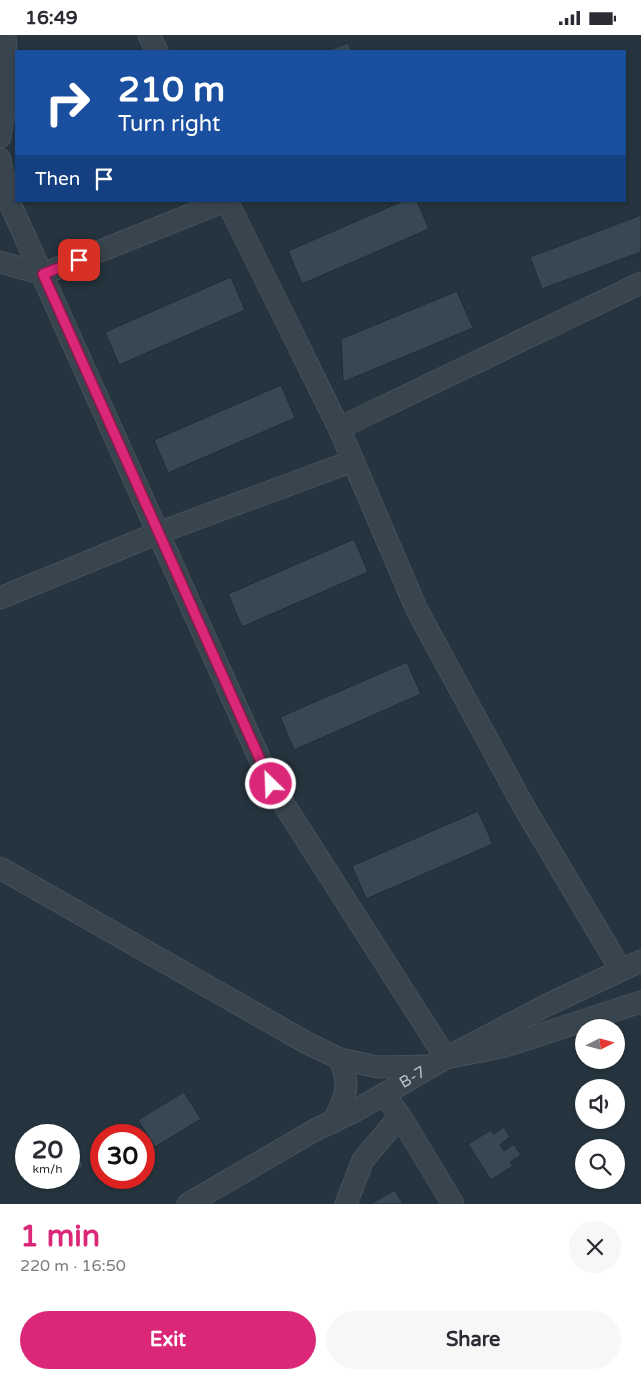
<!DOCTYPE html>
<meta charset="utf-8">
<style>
:root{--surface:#fff;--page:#f7f7f7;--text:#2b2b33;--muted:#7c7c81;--accent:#db2777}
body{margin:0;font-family:"Varela Round",sans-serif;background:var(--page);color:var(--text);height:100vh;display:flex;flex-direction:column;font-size:19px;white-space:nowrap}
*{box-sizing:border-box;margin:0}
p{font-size:16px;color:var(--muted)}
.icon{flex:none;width:28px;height:28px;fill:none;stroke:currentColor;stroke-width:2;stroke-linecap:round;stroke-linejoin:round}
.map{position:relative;height:1169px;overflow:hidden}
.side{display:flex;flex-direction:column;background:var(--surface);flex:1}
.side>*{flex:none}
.top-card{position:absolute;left:15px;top:15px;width:611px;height:152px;border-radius:0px;box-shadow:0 1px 4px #0004;background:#1a4fa0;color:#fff;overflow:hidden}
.needle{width:32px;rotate:84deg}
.fabs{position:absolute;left:575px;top:984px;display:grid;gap:10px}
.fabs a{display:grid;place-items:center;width:50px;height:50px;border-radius:50%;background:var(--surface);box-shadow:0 1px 4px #0004;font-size:25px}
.speed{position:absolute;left:15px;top:1089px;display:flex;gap:10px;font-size:25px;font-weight:700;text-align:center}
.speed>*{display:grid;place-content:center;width:65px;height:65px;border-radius:50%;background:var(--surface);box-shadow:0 1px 4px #0004;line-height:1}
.speed small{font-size:12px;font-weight:400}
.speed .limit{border:8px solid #d22;background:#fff;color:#111}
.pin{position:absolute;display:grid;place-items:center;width:42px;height:42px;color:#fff;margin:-21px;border-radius:10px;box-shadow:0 2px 8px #0006}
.me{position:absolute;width:55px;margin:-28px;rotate:336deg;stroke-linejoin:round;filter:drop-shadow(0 0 4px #0008)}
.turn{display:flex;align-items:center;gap:18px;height:105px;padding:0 20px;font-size:22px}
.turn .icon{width:65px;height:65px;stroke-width:2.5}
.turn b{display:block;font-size:35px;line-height:42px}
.then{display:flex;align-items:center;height:48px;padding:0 20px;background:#0003;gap:10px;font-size:19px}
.round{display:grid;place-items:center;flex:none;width:52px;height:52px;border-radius:26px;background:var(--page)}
.head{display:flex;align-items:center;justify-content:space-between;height:85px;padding:0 20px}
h1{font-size:30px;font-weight:800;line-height:38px;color:var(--accent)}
.button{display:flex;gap:10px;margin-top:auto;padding:10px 20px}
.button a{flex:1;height:58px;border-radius:30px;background:var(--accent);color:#fff;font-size:20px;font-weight:800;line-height:58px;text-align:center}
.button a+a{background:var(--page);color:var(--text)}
.status{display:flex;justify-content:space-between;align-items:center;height:35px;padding:0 25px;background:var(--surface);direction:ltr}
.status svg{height:14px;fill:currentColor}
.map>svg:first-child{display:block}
.building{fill:#374854;stroke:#202c36}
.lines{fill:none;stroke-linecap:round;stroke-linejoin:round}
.street-casing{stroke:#45515b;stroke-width:23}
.street{stroke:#39454e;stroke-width:21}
.route-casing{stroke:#8e194d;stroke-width:12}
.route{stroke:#db2777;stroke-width:9}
.labels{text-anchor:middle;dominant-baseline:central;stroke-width:5;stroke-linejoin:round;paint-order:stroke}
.street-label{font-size:16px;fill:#b5c0c9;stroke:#1e2a34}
</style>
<div class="status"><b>16:49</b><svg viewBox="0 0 49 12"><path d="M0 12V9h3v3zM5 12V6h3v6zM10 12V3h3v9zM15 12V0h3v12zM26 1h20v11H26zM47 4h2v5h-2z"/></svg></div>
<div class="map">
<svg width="641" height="1169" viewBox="0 0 641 1169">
<rect width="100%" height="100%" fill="#25343e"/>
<path class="building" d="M348,8L352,16H326Z
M403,166H417L429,194L302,249L288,216Z
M641,180V217L542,254L530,222Z
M231,242L245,275L119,330L105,297Z
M457,256L473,293L343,347L341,304Z
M281,350L295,383L168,438L154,405Z
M354,504L368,537L242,592L228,559Z
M407,627L421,659L294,715L280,682Z
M478,776L493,809L366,864L352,831Z
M184,1057L201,1084L155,1112L138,1085Z
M504,1092L510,1102L500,1110L504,1116L514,1109L521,1120L510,1127L513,1131L491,1145L468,1109L491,1095L493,1099Z
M70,1109L84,1131L69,1141V1110Z
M41,1142H66L48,1154Z
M395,1155L403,1169H373L372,1168Z"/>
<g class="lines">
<g class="street-casing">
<g id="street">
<path d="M149,0L157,16"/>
<path d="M0,102L8,52L5,0"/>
<path d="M0,124L8,164L271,749L446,1023L502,1012L641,967"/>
<path d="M227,166L339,393L417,575L524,772L621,935"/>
<path d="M0,227L43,239L225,166"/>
<path d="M339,393L641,248"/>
<path d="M0,563L158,498L353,426"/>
<path d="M0,833L307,1008L340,1024L378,1032L431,1031"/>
<path d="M384,1059L400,1081L453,1169"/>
<path d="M333,1087C346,1061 351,1052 340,1024"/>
<path id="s1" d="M188,1169L315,1095L353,1077L446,1023L547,970L641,926"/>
<path d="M346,1169L363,1125L400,1081"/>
</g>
</g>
<use href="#street" class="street"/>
</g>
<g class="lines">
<g class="route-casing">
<path id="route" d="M79,225L43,239L271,749"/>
</g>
<use href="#route" class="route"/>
</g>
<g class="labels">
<g class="street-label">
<text stroke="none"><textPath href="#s1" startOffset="258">B-7</textPath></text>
</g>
</g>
</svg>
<div class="fabs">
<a><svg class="needle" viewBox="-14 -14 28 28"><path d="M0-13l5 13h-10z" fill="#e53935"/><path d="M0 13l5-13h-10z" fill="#7c7c81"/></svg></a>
<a><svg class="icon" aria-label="sound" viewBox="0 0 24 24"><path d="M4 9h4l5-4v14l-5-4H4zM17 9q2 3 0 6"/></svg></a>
<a><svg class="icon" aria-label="search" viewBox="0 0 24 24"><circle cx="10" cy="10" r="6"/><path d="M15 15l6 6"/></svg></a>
</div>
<div class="speed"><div>20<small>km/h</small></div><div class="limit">30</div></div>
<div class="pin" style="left:79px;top:225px;background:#d93025"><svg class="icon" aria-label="arrive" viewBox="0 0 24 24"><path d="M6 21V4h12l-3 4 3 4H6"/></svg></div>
<svg class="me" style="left:271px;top:749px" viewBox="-20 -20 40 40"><circle r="17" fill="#db2777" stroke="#fff" stroke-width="3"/><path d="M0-11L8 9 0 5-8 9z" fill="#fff"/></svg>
<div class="top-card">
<div class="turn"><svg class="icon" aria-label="right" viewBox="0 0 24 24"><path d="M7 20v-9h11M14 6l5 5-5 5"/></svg><div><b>210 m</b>Turn right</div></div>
<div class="then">Then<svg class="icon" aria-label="arrive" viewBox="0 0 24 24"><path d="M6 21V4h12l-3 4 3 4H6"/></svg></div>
</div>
</div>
<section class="side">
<div class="head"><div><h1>1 min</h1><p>220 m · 16:50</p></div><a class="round"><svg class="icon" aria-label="close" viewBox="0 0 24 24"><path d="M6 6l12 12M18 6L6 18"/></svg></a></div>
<div class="button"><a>Exit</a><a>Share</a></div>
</section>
